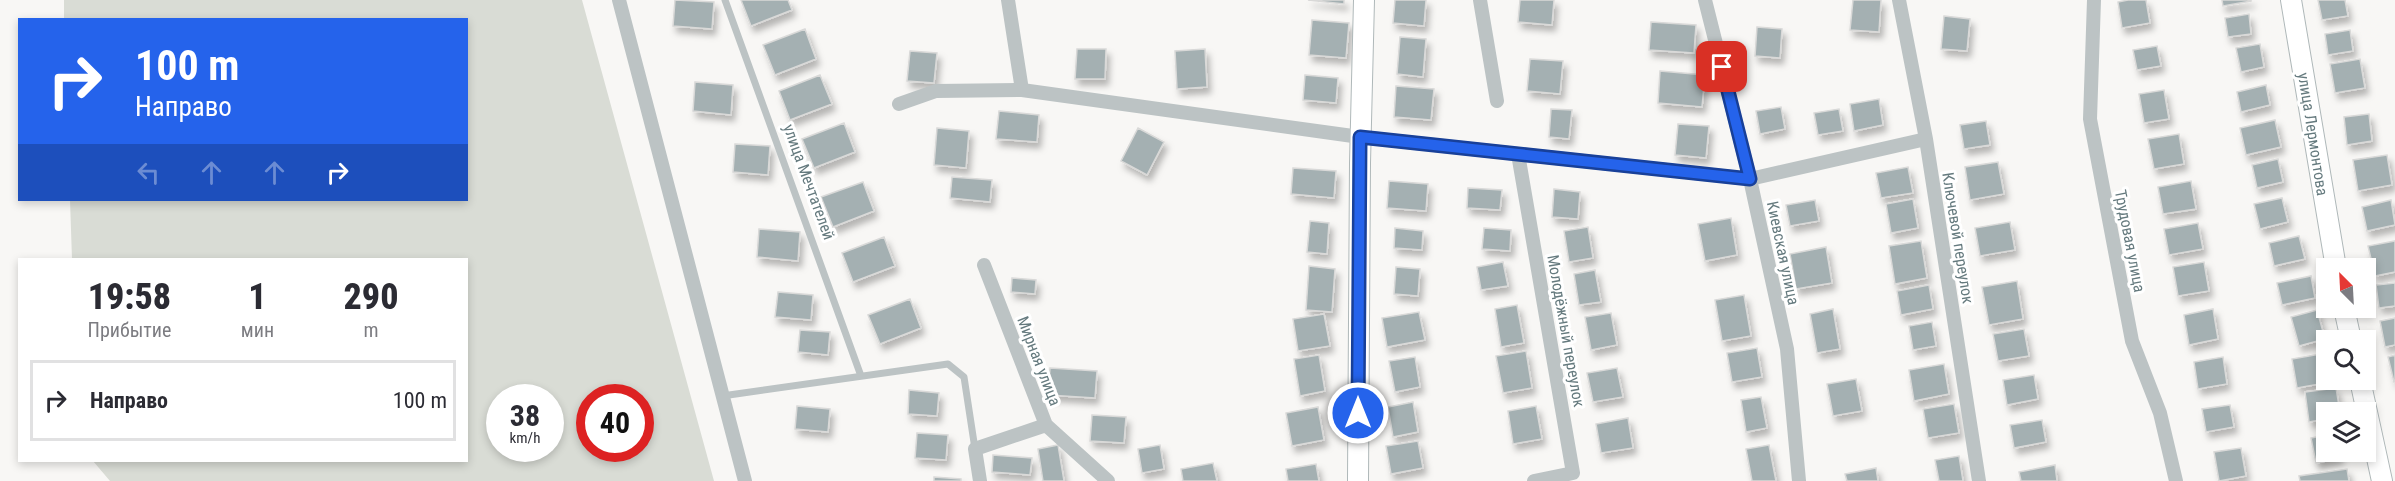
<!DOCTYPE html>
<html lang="ru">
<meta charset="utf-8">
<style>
:root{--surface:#fff;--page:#f2f2f3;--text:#2b2b33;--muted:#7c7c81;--line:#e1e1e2}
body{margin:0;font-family:"Roboto Condensed",sans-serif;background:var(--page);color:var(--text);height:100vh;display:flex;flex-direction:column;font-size:22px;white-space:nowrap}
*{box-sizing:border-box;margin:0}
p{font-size:20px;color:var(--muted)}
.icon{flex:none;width:33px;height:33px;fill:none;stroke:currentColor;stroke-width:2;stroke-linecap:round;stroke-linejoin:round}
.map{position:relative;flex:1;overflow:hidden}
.side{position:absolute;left:18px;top:258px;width:450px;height:204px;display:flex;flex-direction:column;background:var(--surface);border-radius:0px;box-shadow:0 3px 9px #0003}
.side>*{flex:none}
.guide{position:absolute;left:18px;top:18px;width:450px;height:183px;border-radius:0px;box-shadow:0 3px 9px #0003;background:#2563eb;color:#fff;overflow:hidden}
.needle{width:39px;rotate:336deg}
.controls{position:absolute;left:2316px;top:258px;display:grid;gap:12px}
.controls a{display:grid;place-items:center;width:60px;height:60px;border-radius:0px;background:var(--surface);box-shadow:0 3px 9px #0003;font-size:30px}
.speed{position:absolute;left:486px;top:384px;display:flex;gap:12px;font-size:30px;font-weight:700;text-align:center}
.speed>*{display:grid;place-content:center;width:78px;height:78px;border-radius:50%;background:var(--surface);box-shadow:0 3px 9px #0003;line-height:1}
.speed small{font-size:15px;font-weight:400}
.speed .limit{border:9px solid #d22;background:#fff;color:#111}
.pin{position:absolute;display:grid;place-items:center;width:51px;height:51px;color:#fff;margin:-26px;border-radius:12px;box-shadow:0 3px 9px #0006}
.me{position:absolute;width:66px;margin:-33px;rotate:0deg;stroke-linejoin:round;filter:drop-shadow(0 0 4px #0008)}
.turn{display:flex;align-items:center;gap:21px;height:126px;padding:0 18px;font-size:27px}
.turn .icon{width:78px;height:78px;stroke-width:2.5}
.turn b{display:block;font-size:42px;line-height:51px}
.lanes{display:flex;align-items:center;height:57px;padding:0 18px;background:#0003;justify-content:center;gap:30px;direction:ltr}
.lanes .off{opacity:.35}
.eta{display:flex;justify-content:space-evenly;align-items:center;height:102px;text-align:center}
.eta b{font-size:36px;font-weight:800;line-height:42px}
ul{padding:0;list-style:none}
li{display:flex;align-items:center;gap:18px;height:81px;margin:0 12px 9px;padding:0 6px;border:3px solid var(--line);border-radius:0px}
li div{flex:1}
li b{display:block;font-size:22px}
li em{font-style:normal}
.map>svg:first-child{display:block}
.green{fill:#d9dcd5;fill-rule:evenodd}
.building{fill:#a4b0b2;stroke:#d9d9d8;stroke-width:1.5;filter:url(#shadow)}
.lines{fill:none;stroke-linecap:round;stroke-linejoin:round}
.secondary-casing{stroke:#afb8b9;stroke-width:22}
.lane{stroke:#bcc3c4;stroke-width:7}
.street{stroke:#bcc3c4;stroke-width:14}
.secondary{stroke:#fff;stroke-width:20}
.route-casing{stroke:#184099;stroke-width:15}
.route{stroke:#2563eb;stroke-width:10}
.labels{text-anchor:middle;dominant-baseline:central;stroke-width:6;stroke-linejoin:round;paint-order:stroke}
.street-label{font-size:16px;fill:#657a7e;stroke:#fff}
</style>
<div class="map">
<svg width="2395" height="481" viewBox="0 0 2395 481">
<defs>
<filter id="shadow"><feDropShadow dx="3.5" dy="6" stdDeviation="3" flood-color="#0004"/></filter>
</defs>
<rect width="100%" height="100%" fill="#f8f7f5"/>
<path class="green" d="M64,0H582L714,481H110L93,461L466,460V260L72,259L70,200H466V20L64,19ZM500,398H550V448H500ZM590,398H640V448H590Z"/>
<path class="building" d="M675,0L714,2L712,29L673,26Z
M741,0H788L792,10L751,26Z
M1308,0H1344V4Z
M1395,0H1426L1424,26L1393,23Z
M1520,0H1554L1552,25L1518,22Z
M1853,0H1881L1879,32L1850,30Z
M2128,0H2146L2150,23L2122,28L2118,2Z
M2222,0H2251V1L2223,6Z
M2318,0H2345L2348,16L2322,20Z
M2249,14L2251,34L2228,37L2225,18Z
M1944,16L1970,19L1967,51L1941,49Z
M1312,20L1349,23L1346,58L1309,55Z
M1651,22L1696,25L1694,53L1649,50Z
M1757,27L1782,29L1780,58L1755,56Z
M805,29L816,59L775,75L763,45Z
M2350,30L2353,51L2328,55L2325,34Z
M1400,37L1426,39L1423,77L1397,74Z
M2260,44L2264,67L2241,72L2236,48Z
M2157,46L2161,66L2137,70L2133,50Z
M1077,49H1106L1105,79H1075Z
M1205,49L1207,87L1177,89L1175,51Z
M910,51L937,53L934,83L907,81Z
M1530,59L1563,61L1560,94L1527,91Z
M2360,59L2365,88L2335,93L2330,64Z
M1660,71L1705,75L1702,107L1658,103Z
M820,75L832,104L790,120L779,91Z
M1305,75L1338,78L1336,103L1303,100Z
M695,82L733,85L731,115L693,111Z
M2266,85L2270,105L2241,112L2237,92Z
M1396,86L1434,89L1431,120L1394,117Z
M2164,90L2169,119L2144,123L2139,94Z
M1879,99L1883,125L1854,131L1850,104Z
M1781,107L1785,129L1760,134L1756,111Z
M1551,109L1572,110L1569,139L1549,137Z
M1839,109L1843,131L1818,135L1814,113Z
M999,111L1039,115L1037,142L996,139Z
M2369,114L2372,141L2347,145L2344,117Z
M2275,120L2281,147L2246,155L2240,128Z
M1986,121L1990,145L1964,149L1960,125Z
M844,123L855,152L814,168L802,139Z
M1678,124L1709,126L1706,158L1675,155Z
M937,128L969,131L966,168L934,165Z
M1138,128L1164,142L1147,175L1121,161Z
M2179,134L2184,164L2154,169L2148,139Z
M735,144L770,146L768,175L733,172Z
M2387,155L2392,185L2358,191L2353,160Z
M2278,159L2283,182L2257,188L2252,165Z
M1998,162L2004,194L1970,200L1965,167Z
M1908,167L1913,193L1881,198L1876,173Z
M1293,168L1336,171L1334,198L1291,194Z
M952,177L992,180L990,202L950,198Z
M1389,181L1428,184L1426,211L1387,208Z
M2191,181L2196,209L2163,214L2158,187Z
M863,182L874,211L833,227L821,197Z
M1468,188L1502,190L1500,210L1467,208Z
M1554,189L1580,192L1578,219L1552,217Z
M2282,198L2288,222L2260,229L2254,204Z
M1913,199L1918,228L1891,233L1886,204Z
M1815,200L1819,221L1790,226L1786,205Z
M2391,200L2395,225L2367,231L2362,207Z
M1731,218L1737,255L1705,261L1698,224Z
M1310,221L1329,223L1327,254L1307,252Z
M2010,222L2015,250L1980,256L1975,228Z
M2198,223L2203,249L2169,255L2164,229Z
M1588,227L1593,258L1569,262L1564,231Z
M1395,228L1423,231L1422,250L1394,248Z
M1484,228L1511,230L1510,251L1482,249Z
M759,229L800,232L798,261L757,257Z
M2299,236L2305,259L2274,266L2269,243Z
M884,237L895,266L853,282L842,253Z
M1921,241L1927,278L1895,284L1889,246Z
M2395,241V272L2375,276L2368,246Z
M1826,247L1832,283L1796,289L1790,254Z
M1503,262L1508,286L1481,290L1477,267Z
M2204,262L2209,291L2178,296L2173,267Z
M1309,266L1335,269L1332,312L1306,310Z
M1396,267L1420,269L1418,296L1394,294Z
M1595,270L1601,302L1579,305L1574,274Z
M2311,276L2315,298L2282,305L2277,283Z
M1012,278L1036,280L1035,294L1011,292Z
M2017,281L2023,319L1989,325L1982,287Z
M2395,283V306L2379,308L2376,285Z
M1929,285L1933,309L1901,315L1897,291Z
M778,292L813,295L811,320L775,317Z
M1744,295L1751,336L1722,341L1715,300Z
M910,299L921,328L880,344L868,315Z
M1517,305L1524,343L1501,347L1495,309Z
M1833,309L1840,349L1817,353L1810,314Z
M2213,309L2218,339L2189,345L2184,315Z
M2317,310L2325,339L2299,346L2291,317Z
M1419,312L1425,340L1387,347L1382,318Z
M1611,313L1617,345L1591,350L1585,317Z
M1324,314L1330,346L1298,351L1293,319Z
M2395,318V345L2385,347L2380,321Z
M1932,322L1936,346L1913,350L1909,326Z
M2024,329L2029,356L1998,361L1993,334Z
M800,330L830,332L828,355L798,352Z
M1757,348L1762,377L1732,382L1727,353Z
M1526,351L1532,388L1503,393L1496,356Z
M2326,353V380L2331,382L2297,388L2292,359Z
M1319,355L1325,391L1300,396L1294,359Z
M2395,355V381L2394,382L2388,357Z
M1415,357L1420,387L1395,392L1389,361Z
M2223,357L2227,384L2198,389L2194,362Z
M1944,364L1949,394L1914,401L1909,370Z
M1050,368L1097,371L1095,398L1048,395Z
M1617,368L1623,397L1593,402L1587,373Z
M2034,375L2038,399L2007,405L2003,380Z
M1856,379L1862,411L1833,416L1827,384Z
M2336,388L2340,412H2326V419L2309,422L2305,392Z
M909,390L939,393L937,416L908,414Z
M1761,397L1767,428L1746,432L1741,400Z
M1413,402L1418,432L1393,437L1388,407Z
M1954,404L1959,433L1928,438L1923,409Z
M2230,405L2234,427L2206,432L2202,409Z
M797,406L830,409L828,432L795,429Z
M1536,406L1542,439L1513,444L1508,411Z
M1318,407L1324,440L1292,446L1286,413Z
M1092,415L1126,417L1124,443L1090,441Z
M1628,418L1633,448L1601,453L1596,424Z
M2042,420L2046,442L2014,448L2010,425Z
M917,433L948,435L946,460L915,458Z
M2326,435V452H2339L2340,458L2316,463L2311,438Z
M1418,441L1423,468L1391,474L1386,446Z
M1058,445L1064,481H1043L1038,449Z
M1160,445L1164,469L1142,473L1138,449Z
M1769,445L1776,481H1752L1746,449Z
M2241,448L2246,476L2219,481L2214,452Z
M993,455L1032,458L1030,475L992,472Z
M1959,456L1963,481H1939L1935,460Z
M1213,463L1217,481H1183L1181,469Z
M1316,464L1319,481H1288L1286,469Z
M2055,465L2057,481H2021L2019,472Z
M1876,468L1878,481H1847L1845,474Z
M2347,469L2349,481H2300L2299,476Z
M934,477L961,479V481H934Z"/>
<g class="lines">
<g class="secondary-casing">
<path id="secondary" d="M2291,0L2336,268
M2344,308L2351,340
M2360,380L2382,481
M1358,481L1360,163L1364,0"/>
</g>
<path class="lane" d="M725,0L861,376
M722,396L948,364L964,377L975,449"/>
<path class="street" d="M619,0L745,481
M1008,0L1022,90
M1480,0L1497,101
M1705,0L1750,179L1787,349L1799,481
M1899,0L1926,139L1979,481
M2094,0L2090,119L2132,341L2160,413L2176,481
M899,104L936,91L1022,90L1360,137L1750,179L1926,139
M1518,154L1573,473L1534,481
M984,265L1046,425L1108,481
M980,481L975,449L1046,425"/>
<use href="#secondary" class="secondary"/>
</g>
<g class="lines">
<g class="route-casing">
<path id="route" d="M1358,413L1360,137L1750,179L1722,67"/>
</g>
<use href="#route" class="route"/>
</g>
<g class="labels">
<g class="street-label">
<text transform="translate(2313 134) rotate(81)">улица Лермонтова</text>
<text transform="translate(809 182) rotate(70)">улица Мечтателей</text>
<text transform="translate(1958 238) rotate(81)">Ключевой переулок</text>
<text transform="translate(2130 241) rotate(79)">Трудовая улица</text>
<text transform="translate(1783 253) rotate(78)">Киевская улица</text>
<text transform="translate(1566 331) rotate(80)">Молодёжный переулок</text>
<text transform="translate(1039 361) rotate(69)">Мирная улица</text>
</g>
</g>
</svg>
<div class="controls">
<a><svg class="needle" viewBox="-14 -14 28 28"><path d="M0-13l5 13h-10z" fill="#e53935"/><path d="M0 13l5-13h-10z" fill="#7c7c81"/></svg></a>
<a><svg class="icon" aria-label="search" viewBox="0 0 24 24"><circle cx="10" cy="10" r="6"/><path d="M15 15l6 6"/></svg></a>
<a><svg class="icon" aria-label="layers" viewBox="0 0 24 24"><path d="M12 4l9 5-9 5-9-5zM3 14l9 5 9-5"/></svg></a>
</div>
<div class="speed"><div>38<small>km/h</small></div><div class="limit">40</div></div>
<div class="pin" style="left:1722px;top:67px;background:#d93025"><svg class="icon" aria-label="arrive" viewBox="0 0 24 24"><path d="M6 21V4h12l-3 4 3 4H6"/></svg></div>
<svg class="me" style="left:1358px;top:413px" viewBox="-20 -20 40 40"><circle r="17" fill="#2563eb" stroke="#fff" stroke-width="3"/><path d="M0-11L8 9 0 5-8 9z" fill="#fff"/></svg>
<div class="guide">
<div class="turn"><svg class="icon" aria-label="right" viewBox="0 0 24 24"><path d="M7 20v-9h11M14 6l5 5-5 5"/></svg><div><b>100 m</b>Направо</div></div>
<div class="lanes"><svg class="icon off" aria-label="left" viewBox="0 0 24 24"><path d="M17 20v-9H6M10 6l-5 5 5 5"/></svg><svg class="icon off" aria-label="ahead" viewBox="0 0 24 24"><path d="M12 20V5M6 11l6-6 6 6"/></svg><svg class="icon off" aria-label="ahead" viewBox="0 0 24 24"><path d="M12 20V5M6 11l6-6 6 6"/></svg><svg class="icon" aria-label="right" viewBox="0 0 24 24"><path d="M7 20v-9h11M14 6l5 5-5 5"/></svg></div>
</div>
<section class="side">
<div class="eta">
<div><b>19:58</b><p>Прибытие</p></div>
<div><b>1</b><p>мин</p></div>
<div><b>290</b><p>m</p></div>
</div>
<ul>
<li><svg class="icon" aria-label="right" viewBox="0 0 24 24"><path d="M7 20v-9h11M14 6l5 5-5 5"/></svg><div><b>Направо</b></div><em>100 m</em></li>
</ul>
</section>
</div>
